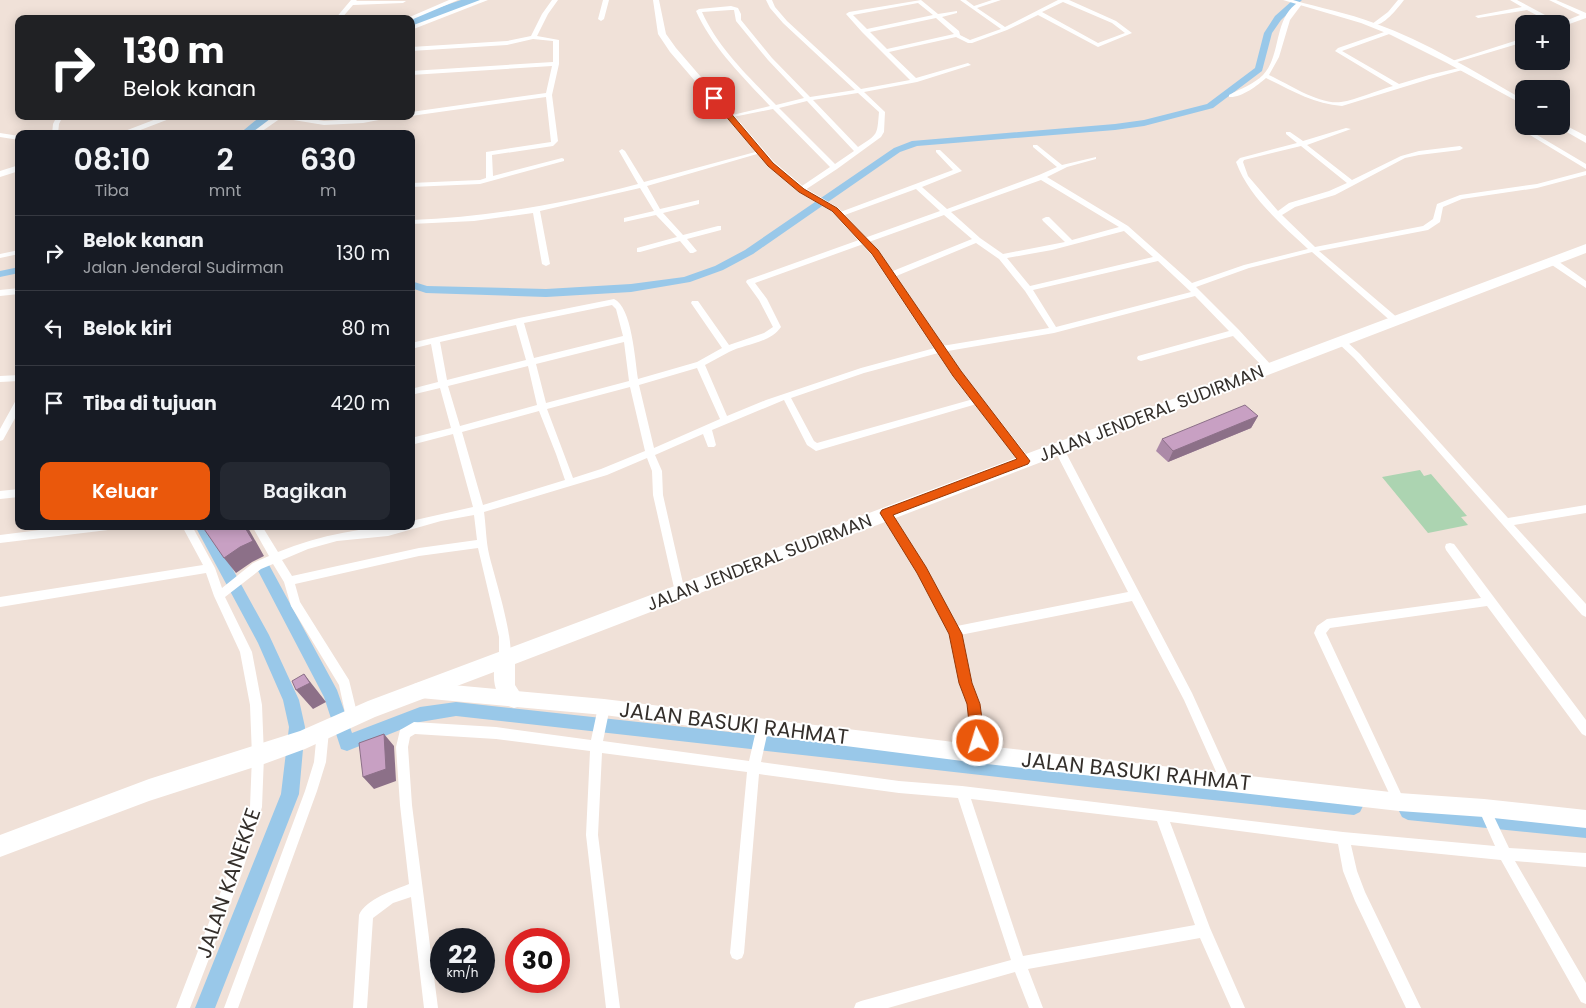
<!DOCTYPE html>
<html lang="id">
<meta charset="utf-8">
<style>
:root{--surface:#171b24;--page:#242831;--text:#f1f3f6;--muted:#9ea1a6;--line:#363941;--accent:#ea580c}
body{margin:0;font-family:Poppins,sans-serif;background:var(--page);color:var(--text);height:100vh;display:flex;flex-direction:column;font-size:19px;white-space:nowrap}
*{box-sizing:border-box;margin:0}
p{font-size:16px;color:var(--muted)}
.icon{flex:none;width:28px;height:28px;fill:none;stroke:currentColor;stroke-width:2;stroke-linecap:round;stroke-linejoin:round}
.map{position:relative;flex:1;overflow:hidden}
.details{position:absolute;left:15px;top:130px;width:400px;height:400px;display:flex;flex-direction:column;background:var(--surface);border-radius:10px;box-shadow:0 2px 12px #0003}
.details>*{flex:none}
.banner{position:absolute;left:15px;top:15px;width:400px;height:105px;border-radius:10px;box-shadow:0 2px 12px #0003;background:#202124;color:#fff;overflow:hidden}
.controls{position:absolute;left:1515px;top:15px;display:grid;gap:10px}
.controls a{display:grid;place-items:center;width:55px;height:55px;border-radius:10px;background:var(--surface);box-shadow:0 2px 12px #0003;font-size:25px}
.speed{position:absolute;left:430px;top:928px;display:flex;gap:10px;font-size:25px;font-weight:700;text-align:center}
.speed>*{display:grid;place-content:center;width:65px;height:65px;border-radius:50%;background:var(--surface);box-shadow:0 2px 12px #0003;line-height:1}
.speed small{font-size:12px;font-weight:400}
.speed .limit{border:8px solid #d22;background:#fff;color:#111}
.pin{position:absolute;display:grid;place-items:center;width:42px;height:42px;color:#fff;margin:-21px;border-radius:10px;box-shadow:0 2px 8px #0006}
.me{position:absolute;width:55px;margin:-28px;rotate:355deg;stroke-linejoin:round;filter:drop-shadow(0 0 4px #0008)}
.turn{display:flex;align-items:center;gap:18px;height:105px;padding:0 25px;font-size:22px}
.turn .icon{width:65px;height:65px;stroke-width:2.5}
.turn b{display:block;font-size:35px;line-height:42px}
.eta{display:flex;justify-content:space-evenly;align-items:center;height:85px;text-align:center}
.eta b{font-size:30px;font-weight:600;line-height:35px}
.button{display:flex;gap:10px;margin-top:auto;padding:10px 25px}
.button a{flex:1;height:58px;border-radius:10px;background:var(--accent);color:#fff;font-size:20px;font-weight:600;line-height:58px;text-align:center}
.button a+a{background:var(--page);color:var(--text)}
ul{padding:0;list-style:none}
li{display:flex;align-items:center;gap:15px;height:75px;padding:0 25px;border-top:1px solid var(--line)}
li div{flex:1}
li b{display:block;font-size:19px}
li em{font-style:normal}
.map>svg:first-child{display:block}
.green{fill:#acd4b1}
.lines{fill:none;stroke-linecap:round;stroke-linejoin:round}
.canal{fill:#99c8e9;fill-rule:evenodd}
.river{fill:#99c8e9;fill-rule:evenodd}
.minor{fill:#fff;fill-rule:evenodd}
.tertiary{fill:#fff;fill-rule:evenodd}
.secondary{fill:#fff;fill-rule:evenodd}
.trunk{fill:#fff;fill-rule:evenodd}
.wall{fill:#ac8aa8}
.shaded-wall{fill:#8c7088}
.building{fill:#c8a0c3;stroke:#8c7088}
.route{fill:#ea580c;stroke:#983908}
.labels{text-anchor:middle;dominant-baseline:central;stroke-width:4;stroke-linejoin:round;paint-order:stroke}
.street-label{font-size:18px;fill:#342f2b;stroke:#fff}
.near-street-label{font-size:21px;fill:#342f2b;stroke:#fff}
</style>
<div class="map">
<svg width="1586" height="1008" viewBox="0 0 1586 1008">
<rect width="100%" height="100%" fill="#f0e1d8"/>
<path class="green" d="M1420,470L1424,476L1431,474L1467,516L1461,517L1468,525L1428,533L1382,477Z"/>
<g class="lines">
<path class="canal" d="M1293,0H1302L1281,20L1272,33L1262,71L1213,108L1144,126L1115,130L917,146L900,152L753,254L723,270L690,282L631,292L546,297L426,293L411,288V281L427,286L546,289L631,284L684,277L715,266L745,250L894,148L912,141L1115,124L1144,120L1207,104L1255,68L1264,33L1275,16Z
M19,267V273L0,277V271Z
M195,526H209L269,635L299,700L305,727L299,794L215,1008H195L281,794L289,727L283,700L258,643Z
M263,561L268,563L337,690L352,733L420,707L456,702L1088,771L1354,797L1360,800L1363,806L1360,812L1354,815L1088,787L456,716L420,722L347,751L341,749L324,697L256,567L258,563Z
M1408,802L1586,820V838L1408,820L1402,817L1399,811L1402,805Z"/>
<path class="river" d="M461,0H481L479,3L411,28L410,19L414,16Z
M261,116H280L258,134H239Z"/>
<path class="minor" d="M351,0H357L356,1H406L403,3L353,5L341,19H335Z
M480,0H488L411,30V26Z
M552,0H558L548,14L537,36L559,40V64L552,95L558,141L553,146L492,155L493,176L562,158L564,159V161L480,184L411,187V183L480,180L486,178V152L551,142L546,97L411,116V112L546,93L552,66L411,75V71L553,62V41L533,39L507,45L411,51V47L507,41L531,36L542,14Z
M603,0H609L604,19L601,21L598,19Z
M766,0H772L775,7L787,21L861,89L910,80L862,32L846,14L849,12L921,0L938,14L957,11V13L942,17L959,31L960,35L970,40L1001,29L960,0H966L974,6L992,0H1001L977,8L1005,27L1058,0H1069L1116,21L1132,33L1098,47L1038,15L1007,30L972,43H968L956,37L889,52L916,78L968,63L971,65L917,82L864,92L885,112L884,132L881,137L837,169L802,192H799V188L830,167L773,109L728,118V116L770,106C743,77 712,47 696,11L699,9L731,6L738,8L741,14V20L772,58L810,97L855,90L783,23L770,8ZM1063,2L1112,23L1125,33L1098,43L1042,12ZM918,3L933,15L867,29L853,15ZM731,10H734L736,21L768,60L804,98L776,105C749,77 718,48 702,12ZM936,18L954,34L887,49L870,32ZM858,93L879,112C877,136 878,134 858,147L813,100ZM807,101L854,151L835,164L779,108Z
M1398,0H1404C1397,9 1384,26 1372,26V24L1388,12Z
M1510,0H1517L1560,23L1580,15L1549,0H1556L1586,13V18L1561,27V24H1553L1527,10L1478,18L1475,16L1522,7Z
M1299,2L1302,4L1290,20L1279,57L1269,75C1289,84 1319,105 1341,102C1356,100 1378,90 1393,86L1335,51L1338,48L1390,30L1393,32L1392,33L1342,51L1399,84L1429,75L1463,67L1466,69L1433,78L1342,106C1314,104 1291,90 1266,78C1257,86 1241,98 1229,97V95C1240,89 1254,84 1263,75C1282,55 1273,17 1299,2Z
M1524,38V42L1454,63L1449,62Z
M57,116H63L59,124L58,134H52L53,124Z
M274,116H295L324,121L400,116L363,123L324,125L281,118L258,134H250Z
M1346,128L1351,129L1307,145L1352,180L1401,156L1419,151L1460,146L1463,148L1460,150L1419,155L1405,158L1335,195L1295,207L1282,215L1315,247L1423,226L1433,219L1437,204L1460,195L1537,184L1586,171V175L1537,188L1462,199L1443,207L1440,222L1428,230L1319,251L1399,319V323H1393L1312,252L1249,268L1196,287L1239,330L1273,367L1274,369L1273,371H1267L1233,336L1141,361L1138,360L1137,358L1138,356L1229,331L1195,296L1054,333L942,352L864,373L791,398L814,441L817,443L977,398L980,399L982,401L980,403L816,451L807,445L784,400L712,430L716,445L714,447H708L703,434L655,455L662,471L663,495L685,592L684,595L680,597L676,595L675,592L653,495L652,471L647,458L607,475L484,512C486,526 486,541 489,554C494,576 517,645 509,663L505,664L501,663L499,659V637L478,548L419,556L295,584L300,602L349,680L358,717L356,721L352,722L348,721L346,717L339,685L291,606L284,582L273,564L261,569L225,597L252,652L262,705L264,756L262,807L242,873L190,1008H176L228,873L250,807L252,756L250,705L240,652L214,596L206,573L0,607V597L203,565L182,526H192L215,568L222,588L253,563L269,556L252,526H262L278,552C320,535 366,526 411,526V521L473,507L453,434L411,445V438L451,428L440,388L411,395V389L438,382L431,344L411,349V343L519,318L614,299C632,307 635,360 638,379L697,362L722,348L691,303L692,301H698L729,345L764,333L773,327L759,300L746,282L747,280L940,211L916,189L842,216H839L835,214L953,170L936,152V150H940L962,171L922,187L947,209L1039,175L1057,167L1033,147V145H1037L1062,165L1096,157V159L1067,167L1047,177L1128,226L1192,283L1244,265L1308,249C1281,224 1249,197 1236,162L1240,158L1297,143L1286,134V132H1290L1303,141ZM1301,146L1347,183L1329,191L1289,203L1278,211L1248,176L1243,162L1244,160ZM1041,180L1119,227L1072,240L1049,217H1046L1042,219L1043,221L1065,242L1003,254L980,238L951,212ZM944,215L972,239L888,273V277H894L976,243L999,259L1025,291L1049,328L942,346L861,368L766,400L727,416L705,365C713,361 721,356 729,352C745,344 770,343 781,327L767,299L755,283ZM1124,231L1153,257L1030,286L1007,258L1052,250ZM1158,261L1191,292L1056,327L1033,290ZM612,305L616,309L623,336L534,358L524,323ZM516,325L526,360L447,380L440,342ZM624,342L629,381L546,403L536,364ZM528,366L537,405L460,426L448,386ZM697,368L720,419L654,448L639,385ZM630,387L645,451L601,469L573,478L547,409ZM539,411L556,454L565,480L483,505L462,432ZM474,515L477,540L419,548L292,576L282,560L308,549L337,541L388,536L441,521Z
M1527,129L1586,164V169L1525,132L1524,131Z
M0,133L19,136V140L0,137Z
M622,149L625,151L644,182L759,151L764,152L647,186L660,209L699,200V204L663,213L683,235L718,226H721V230L687,239L697,251L693,253H690L680,241L640,252H637V248L677,237L656,215L624,222V218L654,211L640,188L540,211L550,264L546,266L542,264L533,213L474,221L411,224V220C489,217 563,204 638,184L619,151Z
M19,250V254L0,258V254Z
M1549,259H1555L1586,281V288L1549,263Z
M19,288V294L0,296V290Z
M1341,338L1344,339L1360,354L1508,518L1586,505V513L1514,525L1586,604V617L1582,615L1422,433L1354,358L1338,343L1337,341Z
M19,375V381L0,382V376Z
M19,399V411L3,440L0,441V429L16,400Z
M1059,445L1064,449L1192,693L1232,781L1230,785L1226,787L1222,785L1184,700L1132,601L960,635L972,683L980,703L984,727V754L982,758L978,760L974,758L972,754V727L968,703L960,683L949,632L917,573L881,513L882,510H890L925,567L957,626L1128,592L1054,449Z
M19,489V497L0,499V491Z
M72,526H113L108,530L0,543V535Z
M1450,543L1454,544L1586,720V736L1582,734L1487,606L1330,628L1326,633L1405,802L1403,806L1399,808L1395,806L1314,633L1317,626L1327,619L1481,598L1446,550L1445,547L1446,544Z
M604,702L608,703L610,707L603,741L749,761L757,726L759,722L763,720L767,722L769,726L761,762L899,781L962,786L1343,832L1495,846L1478,808L1480,804L1484,802L1488,804L1509,848L1586,853V867L1515,861L1586,983V1004L1581,1002L1501,860L1351,845L1357,871L1365,892L1421,1008H1406L1355,901L1343,871L1338,844L1170,822L1210,928L1245,1008H1231L1200,938L1028,969L1043,1008H1029L1015,972L888,1008H854L856,1003L861,1001L1011,960L958,798L899,793L759,774L744,953L742,958L737,960L732,958L730,953L747,772L602,753L598,835L620,1008H606L586,835L590,751L496,739L415,734L410,737L408,747L412,805L438,1008H424L411,897L393,903L373,918L367,1008H353L359,915C366,899 394,890 409,884L400,805L396,747L400,730L414,722L496,727L591,740L598,707L600,703ZM971,799L1157,821L1195,925L1023,956Z
M323,725L327,727L329,731L326,762L317,791L238,1008H224L305,791L314,762L317,731L319,727Z"/>
<path class="tertiary" d="M449,0H458L411,20L405,19Z
M653,0H659L666,34L676,48L774,162L805,188L837,207L878,250L961,371L1029,458L1031,461L1029,464H1021L953,377L871,254L831,211L799,192L768,166L670,52L658,34Z
M1283,0H1293C1320,8 1348,13 1374,23C1427,42 1475,72 1524,100V105L1447,63L1391,35L1361,23Z
M164,116H177L130,134H117Z
M1561,123L1586,136V143L1558,127L1561,126Z
M19,165V171L0,177V171Z"/>
<path class="secondary" d="M420,682L604,699L978,745L1399,793L1484,799L1586,810V828L1484,817L1399,811L978,763L604,715L420,698L414,696L411,690L414,684Z"/>
<path class="trunk" d="M1586,244V253L515,664V685L524,699L521,706L514,708C499,703 493,688 494,672L375,717L305,749L264,764L149,801L0,857V835L149,779L300,731L368,701Z"/>
</g>
<path class="wall" d="M1258,416L1251,428L1168,462L1156,451L1162,439Z"/>
<path class="shaded-wall" d="M1258,416L1251,428L1168,462L1173,451Z
M244,526H247L264,556L252,562L236,573L224,558Z
M304,674L326,702L313,709L296,690Z
M384,734L394,746L396,781L374,789L363,777Z"/>
<path class="building" d="M1245,405L1258,416L1173,451L1162,439Z
M202,526H244L253,541L240,547L224,558Z
M304,674L310,683L296,690L292,681Z
M384,734L386,769L363,777L359,743Z"/>
<path class="route" d="M712,97H717L773,163L804,189L837,208L878,250L961,371L1030,461L1028,464L893,515L926,567L962,634L972,683L980,704L985,741L983,745L978,747L973,745L971,741L967,704L959,683L949,634L917,573L880,513L882,510L1017,459L953,376L872,254L832,211L799,192L768,166L712,100Z"/>
<g class="labels">
<g class="street-label">
<text transform="translate(1151 413) rotate(-21)">JALAN JENDERAL SUDIRMAN</text>
<text transform="translate(759 562) rotate(-21)">JALAN JENDERAL SUDIRMAN</text>
</g>
<g class="near-street-label">
<text transform="translate(734 723) rotate(7)">JALAN BASUKI RAHMAT</text>
<text transform="translate(1136 771) rotate(6)">JALAN BASUKI RAHMAT</text>
<text transform="translate(228 883) rotate(-71)">JALAN KANEKKE</text>
</g>
</g>
</svg>
<div class="controls">
<a>+</a>
<a>−</a>
</div>
<div class="speed"><div>22<small>km/h</small></div><div class="limit">30</div></div>
<div class="pin" style="left:714px;top:98px;background:#d93025"><svg class="icon" aria-label="arrive" viewBox="0 0 24 24"><path d="M6 21V4h12l-3 4 3 4H6"/></svg></div>
<svg class="me" style="left:978px;top:741px" viewBox="-20 -20 40 40"><circle r="17" fill="#ea580c" stroke="#fff" stroke-width="3"/><path d="M0-11L8 9 0 5-8 9z" fill="#fff"/></svg>
<div class="banner">
<div class="turn"><svg class="icon" aria-label="right" viewBox="0 0 24 24"><path d="M7 20v-9h11M14 6l5 5-5 5"/></svg><div><b>130 m</b>Belok kanan</div></div>
</div>
<section class="details">
<div class="eta">
<div><b>08:10</b><p>Tiba</p></div>
<div><b>2</b><p>mnt</p></div>
<div><b>630</b><p>m</p></div>
</div>
<ul>
<li><svg class="icon" aria-label="right" viewBox="0 0 24 24"><path d="M7 20v-9h11M14 6l5 5-5 5"/></svg><div><b>Belok kanan</b><p>Jalan Jenderal Sudirman</p></div><em>130 m</em></li>
<li><svg class="icon" aria-label="left" viewBox="0 0 24 24"><path d="M17 20v-9H6M10 6l-5 5 5 5"/></svg><div><b>Belok kiri</b></div><em>80 m</em></li>
<li><svg class="icon" aria-label="arrive" viewBox="0 0 24 24"><path d="M6 21V4h12l-3 4 3 4H6"/></svg><div><b>Tiba di tujuan</b></div><em>420 m</em></li>
</ul>
<div class="button"><a>Keluar</a><a>Bagikan</a></div>
</section>
</div>
